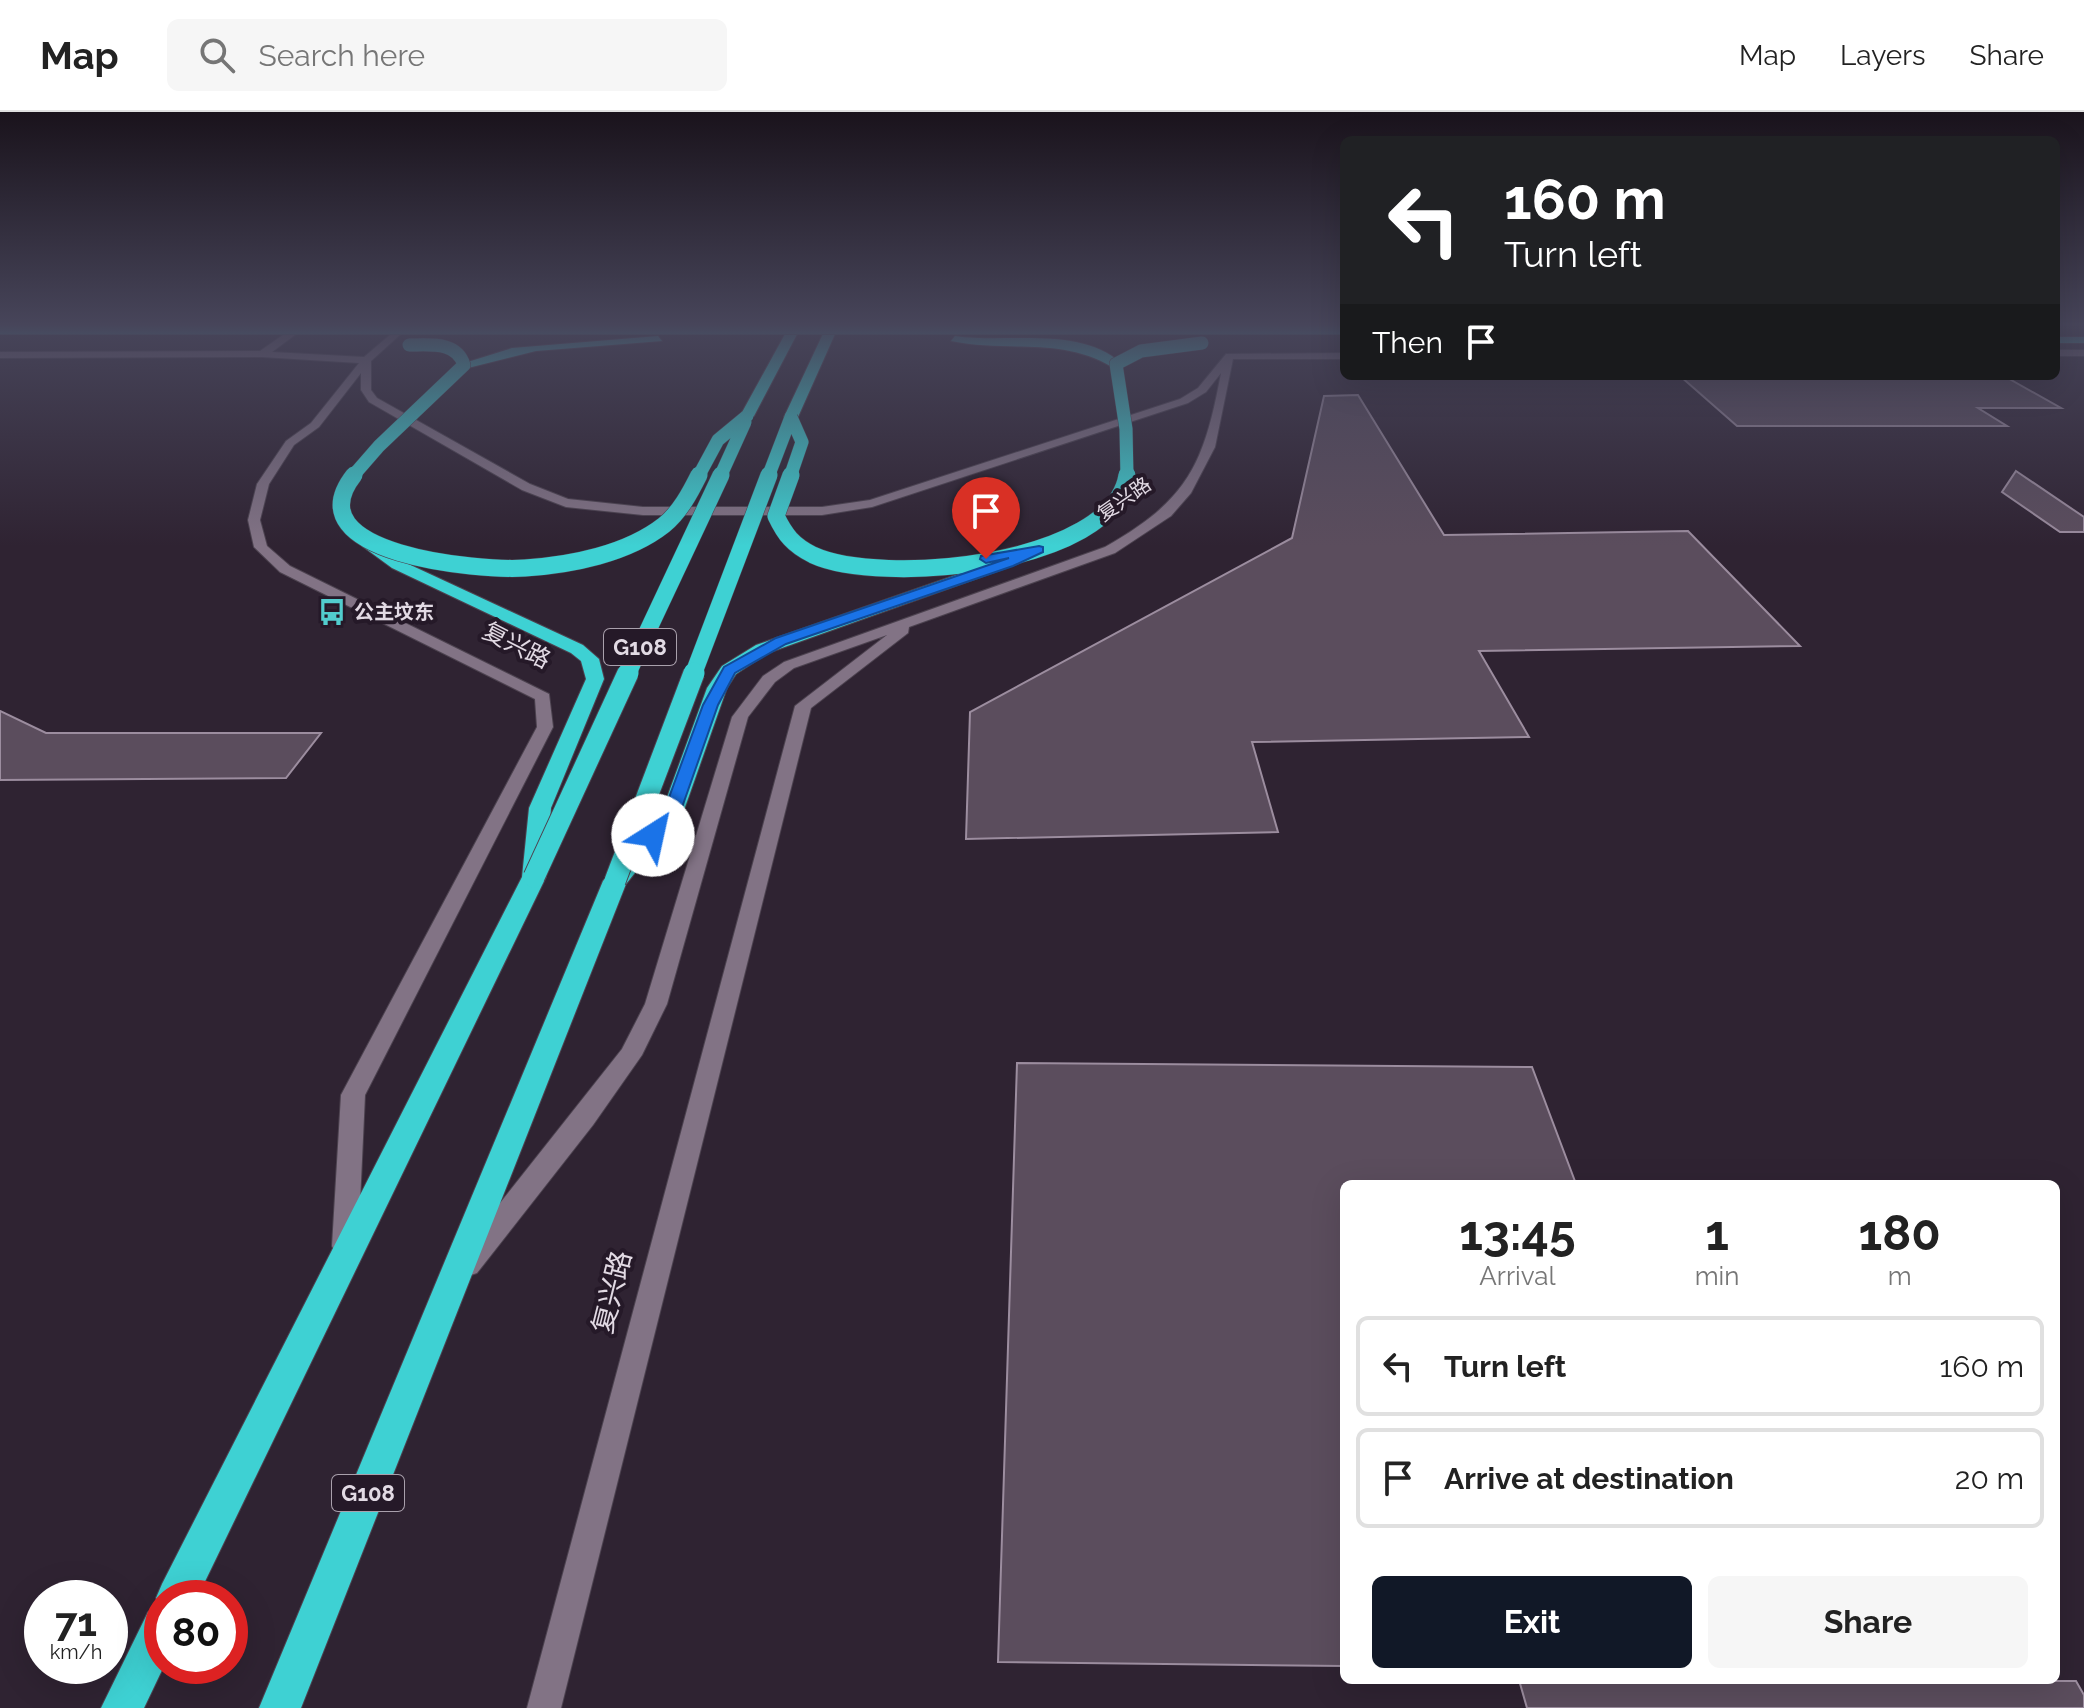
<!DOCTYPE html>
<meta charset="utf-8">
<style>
:root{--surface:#fff;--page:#f6f6f6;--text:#222;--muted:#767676;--line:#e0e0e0;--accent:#111827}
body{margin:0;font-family:Raleway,"Noto Sans SC",sans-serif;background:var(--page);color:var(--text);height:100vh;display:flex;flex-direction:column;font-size:30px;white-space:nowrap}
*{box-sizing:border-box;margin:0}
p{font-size:26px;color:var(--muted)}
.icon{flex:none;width:44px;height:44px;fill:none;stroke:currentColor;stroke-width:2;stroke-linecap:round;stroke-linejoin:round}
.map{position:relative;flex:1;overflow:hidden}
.panel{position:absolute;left:1340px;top:1068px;width:720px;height:504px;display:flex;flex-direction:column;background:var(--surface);border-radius:12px;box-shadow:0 8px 32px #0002}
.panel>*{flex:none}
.guide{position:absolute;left:1340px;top:24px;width:720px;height:244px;border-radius:12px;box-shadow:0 8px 32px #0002;background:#202124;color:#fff;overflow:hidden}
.speed{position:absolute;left:24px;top:1468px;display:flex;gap:16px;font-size:40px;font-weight:700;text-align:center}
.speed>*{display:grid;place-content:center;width:104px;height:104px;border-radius:50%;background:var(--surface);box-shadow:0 8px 32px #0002;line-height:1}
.speed small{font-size:20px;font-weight:400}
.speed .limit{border:12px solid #d22;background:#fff;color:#111}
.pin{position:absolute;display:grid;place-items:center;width:68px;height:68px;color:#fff;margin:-82px -34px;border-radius:50% 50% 50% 0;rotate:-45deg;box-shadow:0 0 8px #0007}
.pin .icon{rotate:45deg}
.me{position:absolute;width:88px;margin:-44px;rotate:35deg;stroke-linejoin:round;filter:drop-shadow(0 0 6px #0008)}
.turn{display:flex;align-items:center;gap:28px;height:168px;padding:0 32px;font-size:36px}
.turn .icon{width:104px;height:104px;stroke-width:2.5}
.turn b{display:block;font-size:56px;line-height:68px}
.then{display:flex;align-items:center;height:76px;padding:0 32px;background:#0003;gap:16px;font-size:30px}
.eta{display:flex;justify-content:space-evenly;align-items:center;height:136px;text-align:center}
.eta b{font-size:48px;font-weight:700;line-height:56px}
.button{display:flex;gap:16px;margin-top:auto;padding:16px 32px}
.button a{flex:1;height:92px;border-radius:12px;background:var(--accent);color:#fff;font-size:32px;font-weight:700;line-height:92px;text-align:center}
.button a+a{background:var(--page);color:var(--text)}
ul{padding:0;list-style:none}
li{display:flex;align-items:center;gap:24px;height:100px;margin:0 16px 12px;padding:0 16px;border:4px solid var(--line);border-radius:12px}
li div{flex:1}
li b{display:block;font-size:30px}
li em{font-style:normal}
header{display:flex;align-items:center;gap:48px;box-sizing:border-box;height:112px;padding:0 40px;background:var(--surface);border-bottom:2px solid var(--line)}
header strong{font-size:38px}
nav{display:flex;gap:44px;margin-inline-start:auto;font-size:28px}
.search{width:560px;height:72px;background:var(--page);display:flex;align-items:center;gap:20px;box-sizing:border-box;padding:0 28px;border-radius:12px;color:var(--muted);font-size:30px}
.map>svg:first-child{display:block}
.building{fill:#5b4d5d;stroke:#9c8d9f;stroke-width:2}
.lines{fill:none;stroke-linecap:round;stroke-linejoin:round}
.minor-casing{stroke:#4c424f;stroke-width:2}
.highway-casing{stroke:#4c424f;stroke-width:2}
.minor{fill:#827385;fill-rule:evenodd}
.highway{fill:#3ed1d3;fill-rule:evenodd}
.highway-bridge-far2-casing{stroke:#4c424f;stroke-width:14;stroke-linecap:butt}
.highway-bridge-far1-casing{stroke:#4c424f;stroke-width:18;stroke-linecap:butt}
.highway-bridge-casing{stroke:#4c424f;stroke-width:23;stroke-linecap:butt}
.highway-bridge-far2{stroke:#3ed1d3;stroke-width:13}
.highway-bridge-far1{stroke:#3ed1d3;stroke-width:17}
.highway-bridge{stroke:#3ed1d3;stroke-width:21}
.route{fill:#1a73e8;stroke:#114b97;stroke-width:2}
.labels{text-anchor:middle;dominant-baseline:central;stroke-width:8;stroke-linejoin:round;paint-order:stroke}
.far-street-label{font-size:20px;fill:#e2dae4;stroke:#251928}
.far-poi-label{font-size:20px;font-weight:bold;fill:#e2dae4;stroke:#251928;text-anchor:start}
.shield{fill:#251928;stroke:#a9a0ac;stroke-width:2}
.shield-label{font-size:22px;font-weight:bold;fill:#e2dae4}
.street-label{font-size:24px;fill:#e2dae4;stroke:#251928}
.near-street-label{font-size:28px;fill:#e2dae4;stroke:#251928}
</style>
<header>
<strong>Map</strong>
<div class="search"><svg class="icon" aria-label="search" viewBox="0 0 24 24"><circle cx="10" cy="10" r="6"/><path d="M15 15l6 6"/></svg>Search here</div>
<nav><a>Map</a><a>Layers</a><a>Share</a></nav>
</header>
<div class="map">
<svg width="2084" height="1596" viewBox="0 0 2084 1596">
<rect width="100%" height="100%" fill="#2f2332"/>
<path class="building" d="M1680,264H2004L2061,296H1978L2007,314H1737Z
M1358,283L1444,423L1688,419L1800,534L1479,539L1529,625L1252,630L1278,720L966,727L970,600L1292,426L1324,284Z
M2016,359L2084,405V420H2060L2002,380Z
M0,599L46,621H321L286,666L0,668Z
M1017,951L1532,955L1576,1072H1344V1554L998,1550Z
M1519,1568L2076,1569L2084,1583V1596H1527Z"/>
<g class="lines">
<g class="minor-casing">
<path id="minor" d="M300,211H311L272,240L364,245L404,211H413L371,249V278L377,286L530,372L568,387L643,395H822L870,388L1180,287L1198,276L1226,242L1344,241V247H1233L1215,335L1191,381L1171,404L1115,441L909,515L908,521L811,596L561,1596H527L795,594L887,523L794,556L775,570L748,605L667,892L642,943L593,1013L477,1161L468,1164L459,1161L455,1152L459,1143L622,937L645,892L732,605L763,564L784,550L1105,435C1188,388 1204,353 1221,261L1206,280L1188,291L872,395L822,403H643L566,395L522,378L369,290L361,278V261L319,315L294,333L269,372L260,408L267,434L290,454L549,582L553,615L365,983L358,1134L354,1142L345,1146L336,1142L332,1134L341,983L537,615L535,587L280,460L254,435L248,408L257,372L286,329L311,311L359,251L262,245L0,246V240L260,239Z
M2056,238H2084V244H2056Z"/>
</g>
<g class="highway-casing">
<path id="highway" d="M791,211H803L754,304L742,307L740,304Z
M828,211H840L798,305L786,308L784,305Z
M658,224L662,229L536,239L464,257L458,253L512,236Z
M955,224C1007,232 1080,213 1122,252L1112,255C1061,224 1006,241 951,229Z
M2056,225H2084V231H2056Z
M368,426L404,450L583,533L599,547L604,567L551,696L546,765L197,1486H162L164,1554L144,1596H101L148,1500L160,1495L156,1486L162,1472L522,765L529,696L586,567L581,549L571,541L392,456L362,434V428Z
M1022,440L1028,442V448L768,541L736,562L727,576L683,701L626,772L301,1596H259L603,769L662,699L707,576L722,554L756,533Z"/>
</g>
<use href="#minor" class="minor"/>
<use href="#highway" class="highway"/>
<g class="highway-bridge-far2-casing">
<path id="highway-bridge-far2" d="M0,216H1344
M352,365L379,334L464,253C457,229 430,233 409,233
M698,365L718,328L747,304
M720,365L745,310
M768,365L791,305
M790,365L802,330L791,305
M1127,365L1126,317L1116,252L1141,239L1202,231"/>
</g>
<g class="highway-bridge-far1-casing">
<path id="highway-bridge-far1" d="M354,363C291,443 481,459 525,456C571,453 627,442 664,413C680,400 690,381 699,363
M791,363L776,404C785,423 793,433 813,443C880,474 1113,454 1127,363
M627,563L721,363
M693,563L769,363"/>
</g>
<g class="highway-bridge-casing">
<path id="highway-bridge" d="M534,765L628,561
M615,769L694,561"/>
</g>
<use href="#highway-bridge-far2" class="highway-bridge-far2"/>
<use href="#highway-bridge-far1" class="highway-bridge-far1"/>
<use href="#highway-bridge" class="highway-bridge"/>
</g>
<linearGradient id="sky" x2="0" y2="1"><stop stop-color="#1a131c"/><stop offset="0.49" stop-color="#47455a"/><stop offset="1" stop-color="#47455a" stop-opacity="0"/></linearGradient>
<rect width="2084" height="434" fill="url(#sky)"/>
<path class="route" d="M1039,434L1043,435V440L1013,454L786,532L735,561L718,593L680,701L659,727H647L645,723L664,699L703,593L724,555L776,526L1009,446L986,451L980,447L981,444Z"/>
<defs>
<g id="bus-bare" transform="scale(2.16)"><path d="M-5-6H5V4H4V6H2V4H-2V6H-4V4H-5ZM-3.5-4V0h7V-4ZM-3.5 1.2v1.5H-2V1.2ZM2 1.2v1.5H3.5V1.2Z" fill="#52cdce" stroke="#251928" stroke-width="2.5" paint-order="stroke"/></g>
</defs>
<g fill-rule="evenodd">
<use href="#bus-bare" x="332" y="500"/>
</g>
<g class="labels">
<g class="far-street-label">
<text transform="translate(1124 387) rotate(-35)">复兴路</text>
</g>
<g class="far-poi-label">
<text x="354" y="500">公主坟东</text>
</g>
<g class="shield">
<rect x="604" y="517" width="72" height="36" rx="6"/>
<rect x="332" y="1363" width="72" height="36" rx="6"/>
</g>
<g class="shield-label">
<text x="640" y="535">G108</text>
<text x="368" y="1381">G108</text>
</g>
<g class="street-label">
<text transform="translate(517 533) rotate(27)">复兴路</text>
</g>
<g class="near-street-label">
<text transform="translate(612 1180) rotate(-76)">复兴路</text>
</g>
</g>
</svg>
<div class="speed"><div>71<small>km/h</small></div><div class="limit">80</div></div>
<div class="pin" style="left:986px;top:447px;background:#d93025"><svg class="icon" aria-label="arrive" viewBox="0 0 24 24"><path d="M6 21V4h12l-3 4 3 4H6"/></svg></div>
<svg class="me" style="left:653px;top:723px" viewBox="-20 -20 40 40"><circle r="19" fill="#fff"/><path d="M0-13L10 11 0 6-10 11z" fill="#1a73e8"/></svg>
<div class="guide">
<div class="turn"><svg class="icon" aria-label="left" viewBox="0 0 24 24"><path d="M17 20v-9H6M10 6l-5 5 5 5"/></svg><div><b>160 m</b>Turn left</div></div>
<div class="then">Then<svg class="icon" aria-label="arrive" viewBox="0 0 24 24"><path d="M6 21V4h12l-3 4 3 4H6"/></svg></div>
</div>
<section class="panel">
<div class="eta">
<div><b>13:45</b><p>Arrival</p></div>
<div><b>1</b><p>min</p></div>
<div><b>180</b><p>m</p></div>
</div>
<ul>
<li><svg class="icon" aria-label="left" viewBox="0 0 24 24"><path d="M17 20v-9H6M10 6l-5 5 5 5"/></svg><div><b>Turn left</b></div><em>160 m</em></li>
<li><svg class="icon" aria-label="arrive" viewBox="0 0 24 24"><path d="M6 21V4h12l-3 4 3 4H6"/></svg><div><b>Arrive at destination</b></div><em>20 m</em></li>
</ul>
<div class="button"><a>Exit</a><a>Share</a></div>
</section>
</div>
